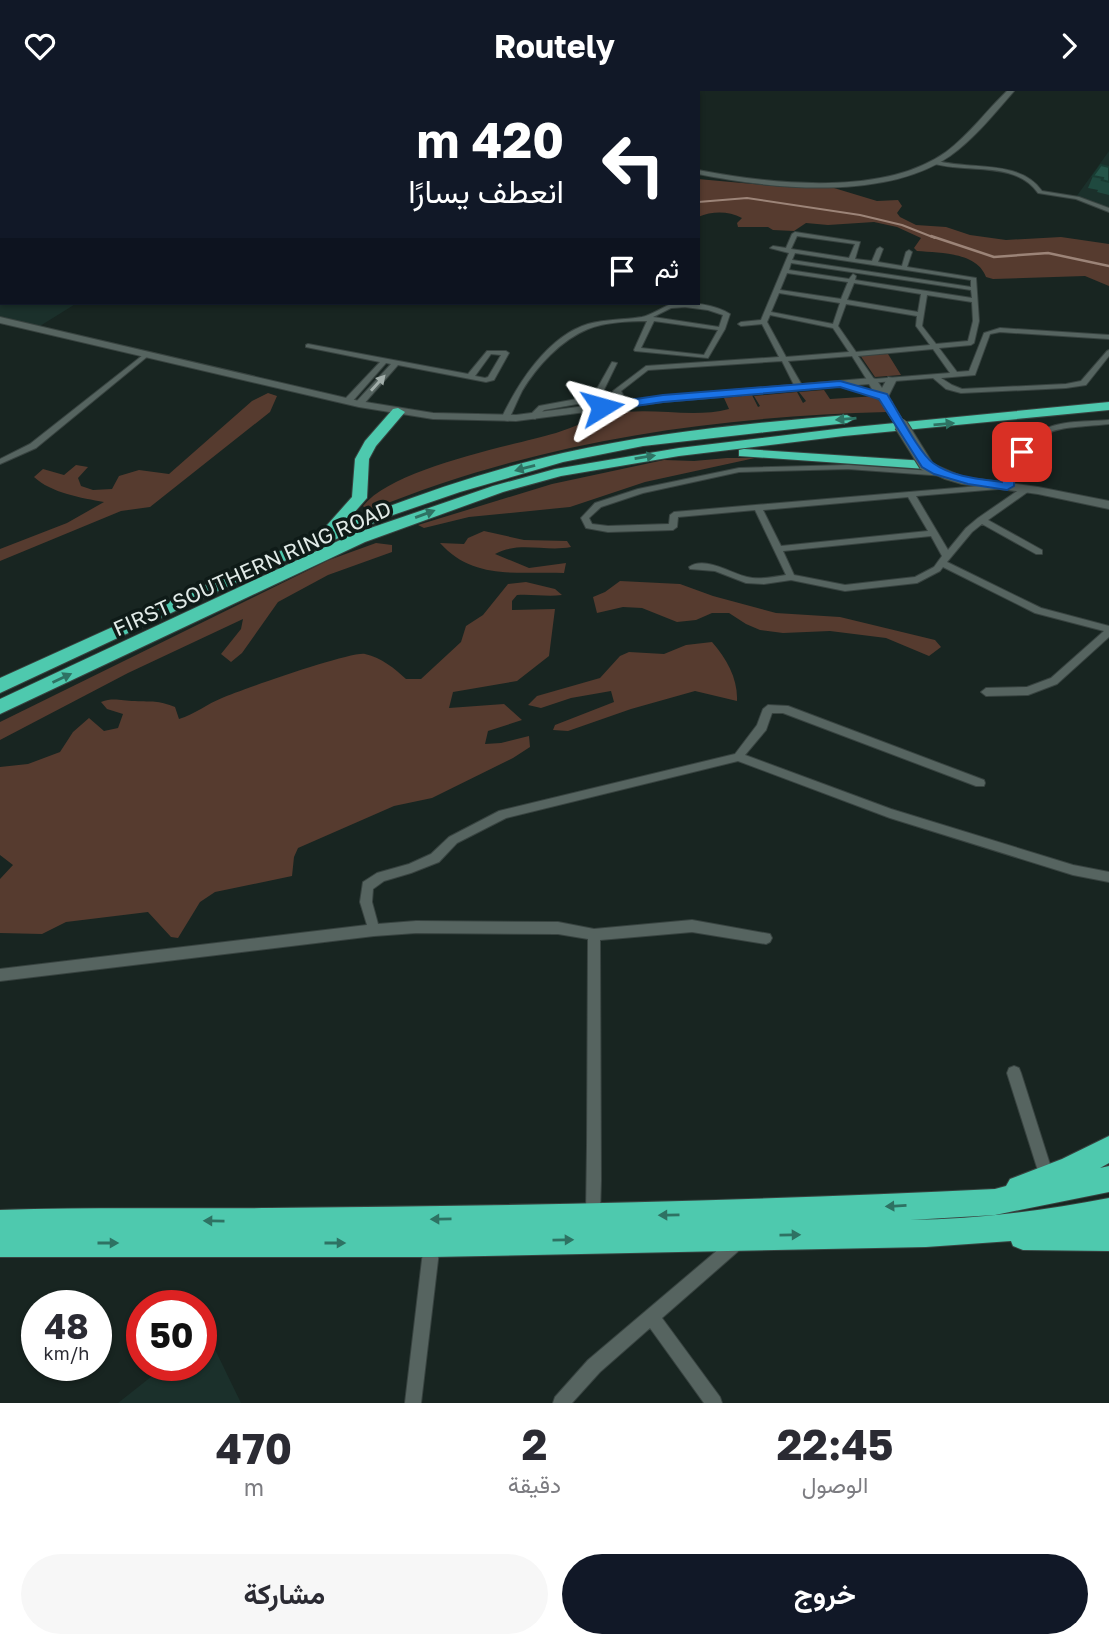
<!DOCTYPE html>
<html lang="ar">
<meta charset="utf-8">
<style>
:root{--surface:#fff;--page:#f7f7f7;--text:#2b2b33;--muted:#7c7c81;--accent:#111827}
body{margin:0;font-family:"Golos Text",Vazirmatn,sans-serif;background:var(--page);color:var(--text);direction:rtl;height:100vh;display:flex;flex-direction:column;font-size:26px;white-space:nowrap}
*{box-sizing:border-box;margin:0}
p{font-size:23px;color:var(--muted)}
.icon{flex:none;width:38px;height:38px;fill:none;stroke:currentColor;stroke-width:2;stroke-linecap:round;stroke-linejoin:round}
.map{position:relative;height:1312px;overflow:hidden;direction:ltr}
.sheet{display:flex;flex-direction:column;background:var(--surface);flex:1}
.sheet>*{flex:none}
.hud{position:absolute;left:0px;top:0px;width:700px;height:214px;box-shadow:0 2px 5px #0004;direction:rtl;background:#111827;color:#fff;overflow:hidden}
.speed{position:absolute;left:21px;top:1199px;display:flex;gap:14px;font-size:35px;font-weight:700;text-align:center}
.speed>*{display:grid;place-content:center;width:91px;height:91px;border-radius:50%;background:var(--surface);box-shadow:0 2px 5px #0004;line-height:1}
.speed small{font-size:18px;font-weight:400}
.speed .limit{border:10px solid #d22;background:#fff;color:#111}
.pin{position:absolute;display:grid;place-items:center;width:60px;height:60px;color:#fff;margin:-30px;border-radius:14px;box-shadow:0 4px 10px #0006}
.me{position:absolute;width:77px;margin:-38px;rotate:82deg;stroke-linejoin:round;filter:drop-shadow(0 0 5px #0008)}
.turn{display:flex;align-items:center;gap:24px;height:147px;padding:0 21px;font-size:32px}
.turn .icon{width:91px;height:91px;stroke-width:2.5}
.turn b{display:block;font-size:49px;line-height:60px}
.then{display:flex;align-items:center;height:66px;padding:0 21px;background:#0003;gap:14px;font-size:26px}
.eta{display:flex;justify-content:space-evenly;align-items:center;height:119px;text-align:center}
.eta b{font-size:42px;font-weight:700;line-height:49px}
.button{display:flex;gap:14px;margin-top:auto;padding:14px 21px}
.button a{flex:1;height:80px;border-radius:42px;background:var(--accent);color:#fff;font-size:28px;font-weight:700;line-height:80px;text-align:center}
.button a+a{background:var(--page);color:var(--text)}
header{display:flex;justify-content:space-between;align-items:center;height:91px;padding:0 21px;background:var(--accent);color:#fff;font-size:32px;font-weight:700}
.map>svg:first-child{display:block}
.built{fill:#1b302b}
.green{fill:#563b2f}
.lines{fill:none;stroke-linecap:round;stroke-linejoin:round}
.stream-far1{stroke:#9c8478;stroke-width:2}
.stream{stroke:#9c8478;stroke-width:2.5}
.street-casing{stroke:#384340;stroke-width:2}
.secondary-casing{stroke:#384340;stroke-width:2}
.highway-casing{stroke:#384340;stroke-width:2}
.street{fill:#566460;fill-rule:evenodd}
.secondary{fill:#566460;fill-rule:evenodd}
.highway{fill:#4ec9ae;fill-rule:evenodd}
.secondary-bridge-far1-casing{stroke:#384340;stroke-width:10;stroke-linecap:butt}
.secondary-bridge-casing{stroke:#384340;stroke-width:15;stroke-linecap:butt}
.secondary-bridge-far1{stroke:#566460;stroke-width:10}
.secondary-bridge{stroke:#566460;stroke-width:13}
.wall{fill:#1f493f}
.building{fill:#245549;stroke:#193c33;stroke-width:2}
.oneway{fill:#a2aeaa}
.oneway2{fill:#2e7263}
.route{fill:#1a73e8;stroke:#114b97;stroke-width:2}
.labels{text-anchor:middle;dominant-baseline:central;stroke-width:7;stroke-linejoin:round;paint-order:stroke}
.far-street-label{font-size:21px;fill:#e1eae7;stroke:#0f1b18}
</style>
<header><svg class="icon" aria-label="forward" viewBox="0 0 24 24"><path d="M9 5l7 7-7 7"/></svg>Routely<svg class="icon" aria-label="heart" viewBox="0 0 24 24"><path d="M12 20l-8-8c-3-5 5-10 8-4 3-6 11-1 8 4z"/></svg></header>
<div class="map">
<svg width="1109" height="1312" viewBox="0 0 1109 1312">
<rect width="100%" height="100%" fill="#182521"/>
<path class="built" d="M1109,60V118L1076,106Z
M0,114L2,212H77L40,235L0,226Z
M207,1242L241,1312H118L166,1274H201V1246Z"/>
<path class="green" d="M698,88L785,96L834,97L877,110L898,109L902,115L897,122L900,126L916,134L946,136L970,144L1006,149L1061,146L1109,153V195L1085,185L993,188L986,186C977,161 940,162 917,160L914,157L921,147L897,136L874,131L828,134L806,132L794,140L773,139L768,136H738L737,132L742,127C728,120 713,120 698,126Z
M888,263L901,284L875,286L860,264Z
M824,299L830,308L877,305L887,321C707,326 535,351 368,420L363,415C394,377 507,356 556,342C575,336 593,326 612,323C651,315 691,328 729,318L724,307L752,304L758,316L760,315L754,305L797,301L803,312L806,310L799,301Z
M268,302L277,305L270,321L150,416L121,420L0,470V458L67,432L104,411C82,407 51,402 34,386L43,378L64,384L76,374L88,376L78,387L81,395L93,399L112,398L119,385L139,379L169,383L252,310Z
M727,367H755L645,391L570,416L469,426L424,437L418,434L552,393L664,369L694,370Z
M484,440L524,449L567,450L571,456C546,461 518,450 495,463L529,477L566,472L564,482C518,480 474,490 440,452L464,453L468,447Z
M376,452L392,454V461L328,484L278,511L242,562L231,571L221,563L241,538L243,528L128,582L0,649V631L329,469Z
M620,490L680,493L713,505L776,522L840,526L935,549L941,556L929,565L886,547L830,540L783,542L760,539L746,533L729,522H712L696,529L677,531L642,517L623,516L597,522L593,506L605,501Z
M526,491L555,498L562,504C547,506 533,503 517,504L512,510V519L555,518L549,565L517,590L453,601L449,617L504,613L522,629L488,640L485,653L501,652L529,645L530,656L513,667L432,707L394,715L298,757L294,766L292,785L215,801L200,811L178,847L171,846L148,821L66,831L42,843L0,842V788L13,774L0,764V676L28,673L60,661L73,641L89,627L104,640L118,637L123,623L107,618L101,611C114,606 121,610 135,610C153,611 157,609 175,616L179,628C195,623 207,613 222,607C241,599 351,560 365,563C382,567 394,577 406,588H421L461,551L466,535L483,524L508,493Z
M712,551C727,568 738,588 737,610L695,600L631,618L568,640L553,639L555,634L614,611L611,600L571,607L541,617L528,614L537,605L600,587L620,565L629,561L664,563L686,554Z"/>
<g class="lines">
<path class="stream-far1" d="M698,111L747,107L860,124L902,134L935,147"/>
<path class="stream" d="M931,145L994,166L1048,162L1109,175"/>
<g class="street-casing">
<path id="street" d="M263,0H269L261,2Z
M0,7H2V9H0Z
M934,69C968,80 1019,67 1042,100L1079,106L1109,117V121L1076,108L1038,102C1015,69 966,83 932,72Z
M0,116H2V120H0Z
M795,141L860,151L855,168L872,170L877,158L880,156L883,158L878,171L902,175L906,161L909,159L912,161L907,176L976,187L979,230L974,252L971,254L939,257L957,281L969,280L984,242L1000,237L1109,244V248L1000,241L990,243L975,284L941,287L952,294L962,298L1066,293L1081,290L1107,260L1109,259V265L1086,294L1066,297L961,302L946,298L933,287L869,292L852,265L788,270L803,296L799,298L795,296L782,270L648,279L621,300L628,313L621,315L613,300L646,275L779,266L762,233L741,235L738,233L741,231L761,229L789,162L770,157L773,155L786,157L792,143ZM797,145L855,153L849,167L791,158ZM795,162L971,189V196L792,169ZM791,172L971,199L972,207L855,189L856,185L853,183L849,188L789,179ZM787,182L848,191L841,208L780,199ZM854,192L921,203L918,221L847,209ZM779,202L840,212L833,233L771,221ZM927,204L972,211L973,230L968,250L936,253L922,235ZM846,213L917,225L916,235L930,254L856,261L838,235ZM770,224L833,237L849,261L786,266L767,231ZM933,258L950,282L874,288L858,265Z
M672,213C691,211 714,213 730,223L725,238L708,267L635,260L634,259L647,230C629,230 605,231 588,238C561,249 537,275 522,300C517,310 513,320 508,330L501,328C518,292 548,245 588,233C606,228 624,229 642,226C652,224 662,216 672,213ZM685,216L708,219L723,224L719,236L653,226L671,217ZM654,230L718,239L704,264L641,257Z
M308,253L468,283L487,260H506L509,262L494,289L486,291L398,274L362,315H356V311L391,273L386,272L351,312H345V308L380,271L306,256V254ZM491,263L501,264L488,286L485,287L475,285Z
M143,264L148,265L36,357L0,373V368L30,353Z
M612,271L617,272L599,309L544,319L535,328L528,326L539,315L593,305Z
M1109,329V333C1048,339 1032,333 1010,397L916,405L948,459L966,437L978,427L1023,396H1029V400L988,429L1042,459V463H1036L982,433L972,441L947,471L1041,517L1109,535V546L1057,593L1028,604L986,605L981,601L986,597L1027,596L1051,587L1104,540L1035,522L943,476L940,480L917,492L845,500L791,489L764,493L746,492L715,480L690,478L689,476C705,465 730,482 747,486C759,489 773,486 786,484L755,419L678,426L677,436L673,439L608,441L586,437L581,427L595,412L638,398L739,377L848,374L945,381L949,383L945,385L848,378L739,381L643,402L601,416L589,427L592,433L608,435L669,433L670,424L674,421L1003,393C1006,382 1010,372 1017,363C1041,327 1070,332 1109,329ZM908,406L928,440L781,455L763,419ZM931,445L942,465L934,476L915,486L845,494L794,484L783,460Z
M768,614L788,615L984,689L985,692L984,695H976L783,622H772L766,639L745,664L891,718L1073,774L1109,781V791L1073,784L890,727L738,670L506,727L457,752L439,771L411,782L384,790L373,798L372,811L378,833L416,830L558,831L594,838L692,829L770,843L772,847L770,851L766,853L692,841L600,849L601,1089L600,1124L598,1129L593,1131L588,1129L586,1124L587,1054L588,848L558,843L416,842L374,845L0,890V878L367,834L360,811L363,791L377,782L409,773L431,763L449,746L499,720L735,663L757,634L763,618Z
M1014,975L1019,977L1021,982L1054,1086L1052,1091L1047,1093L1042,1091L1040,1086L1007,982L1009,977Z
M738,1143L743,1146L746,1151L743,1156L662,1227L720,1306L722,1312H704L650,1237L600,1281L572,1312H553L555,1306L588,1269L733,1146Z
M432,1144L437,1147L440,1152L421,1312H405L424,1152L427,1147Z"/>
</g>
<g class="secondary-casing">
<path id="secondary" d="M1007,0H1014C995,22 974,48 950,65C885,110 772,98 698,83V79C770,93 883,106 946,61C969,44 986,20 1007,0Z
M0,36H2V40H0Z
M0,226L359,310L433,322L516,324L663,305L872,287L876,288L882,297L888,286L897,288L888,306L892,311L886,314L872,304L873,300L869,293L663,311L516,330L433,328L359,316L0,232Z
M926,370L963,386L1038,396L1109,410V418L1038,403L962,393L945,388L922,377V371Z"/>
</g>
<g class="highway-casing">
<path id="highway" d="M1109,311V319L844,345L679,365L561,385L503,401L365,451L0,623V608L353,443L493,395L555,378L679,357L844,337Z
M398,317L405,321L376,355L369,368L367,407L345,432C416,404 488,379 563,362C656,341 752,332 847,324L854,328L847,332L643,355L563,371L460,401L393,424L263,479L0,602V587L320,442L352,406L355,368L365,350L393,318Z
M744,358L926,370L933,374L926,378L739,365V359Z
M1109,1045V1072L1100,1077L1109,1075V1101L995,1124L910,1129C977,1128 1043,1120 1109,1107V1160L1023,1159L1013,1155L1011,1150L926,1156L432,1166H0V1119C90,1116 180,1118 270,1117C512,1115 753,1110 995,1098L1006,1095L1010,1088L1062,1068Z"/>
</g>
<use href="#street" class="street"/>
<use href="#secondary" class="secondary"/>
<use href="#highway" class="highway"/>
<g class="secondary-bridge-far1-casing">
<path id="secondary-bridge-far1" d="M886,311L902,336"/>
</g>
<g class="secondary-bridge-casing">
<path id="secondary-bridge" d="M901,334L926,374"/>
</g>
<use href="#secondary-bridge-far1" class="secondary-bridge-far1"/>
<use href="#secondary-bridge" class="secondary-bridge"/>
</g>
<path class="wall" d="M1109,76V104L1097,101L1098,99L1088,97L1093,85Z"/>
<path class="building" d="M1101,74L1109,76V91L1102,89L1103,87L1093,85Z"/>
<defs><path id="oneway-solid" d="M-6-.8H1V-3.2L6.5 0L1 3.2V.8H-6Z" transform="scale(1.75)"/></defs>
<use class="oneway" href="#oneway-solid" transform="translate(378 292) rotate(-48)"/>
<g class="oneway2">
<use href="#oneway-solid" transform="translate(846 328) rotate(175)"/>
<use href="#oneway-solid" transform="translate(944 333) rotate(-5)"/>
<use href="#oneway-solid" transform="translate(645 366) rotate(-9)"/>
<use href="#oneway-solid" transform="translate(525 377) rotate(165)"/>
<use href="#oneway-solid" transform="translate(425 423) rotate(-20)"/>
<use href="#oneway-solid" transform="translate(62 587) rotate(-25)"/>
<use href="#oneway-solid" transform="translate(896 1115) rotate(177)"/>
<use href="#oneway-solid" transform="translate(669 1124) rotate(179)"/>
<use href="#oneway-solid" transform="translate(441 1128) rotate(179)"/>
<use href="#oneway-solid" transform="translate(214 1130) rotate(-179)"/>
<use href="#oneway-solid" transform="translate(790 1144) rotate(-1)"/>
<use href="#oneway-solid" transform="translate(563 1149) rotate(-1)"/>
<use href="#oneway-solid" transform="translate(108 1152)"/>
<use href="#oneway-solid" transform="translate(335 1152)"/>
</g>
<path class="route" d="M840,290L887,303C898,320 919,362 933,372C952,386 979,388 1002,391L1003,379L1017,359H1026L1028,361L1015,379L1014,395L1007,399L968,393L934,383L922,376L879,308L840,296L663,311L602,320L596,316L602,313L663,304Z"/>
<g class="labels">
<g class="far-street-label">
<text transform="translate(252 477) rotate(-24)">FIRST SOUTHERN RING ROAD</text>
</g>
</g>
</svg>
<div class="speed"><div>48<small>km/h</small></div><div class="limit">50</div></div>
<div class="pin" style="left:1022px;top:361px;background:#d93025"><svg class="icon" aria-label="arrive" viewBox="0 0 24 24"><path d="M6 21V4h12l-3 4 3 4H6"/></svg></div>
<svg class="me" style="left:602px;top:316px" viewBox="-20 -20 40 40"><path d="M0-17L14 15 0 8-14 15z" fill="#1a73e8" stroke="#fff" stroke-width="4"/></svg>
<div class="hud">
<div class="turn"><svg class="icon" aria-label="left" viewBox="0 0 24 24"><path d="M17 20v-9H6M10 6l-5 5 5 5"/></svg><div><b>420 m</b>انعطف يسارًا</div></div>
<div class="then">ثم<svg class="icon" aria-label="arrive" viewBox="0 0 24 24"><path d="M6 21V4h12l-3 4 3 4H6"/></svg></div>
</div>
</div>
<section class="sheet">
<div class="eta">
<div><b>22:45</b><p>الوصول</p></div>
<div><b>2</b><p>دقيقة</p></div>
<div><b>470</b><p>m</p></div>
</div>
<div class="button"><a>خروج</a><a>مشاركة</a></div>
</section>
